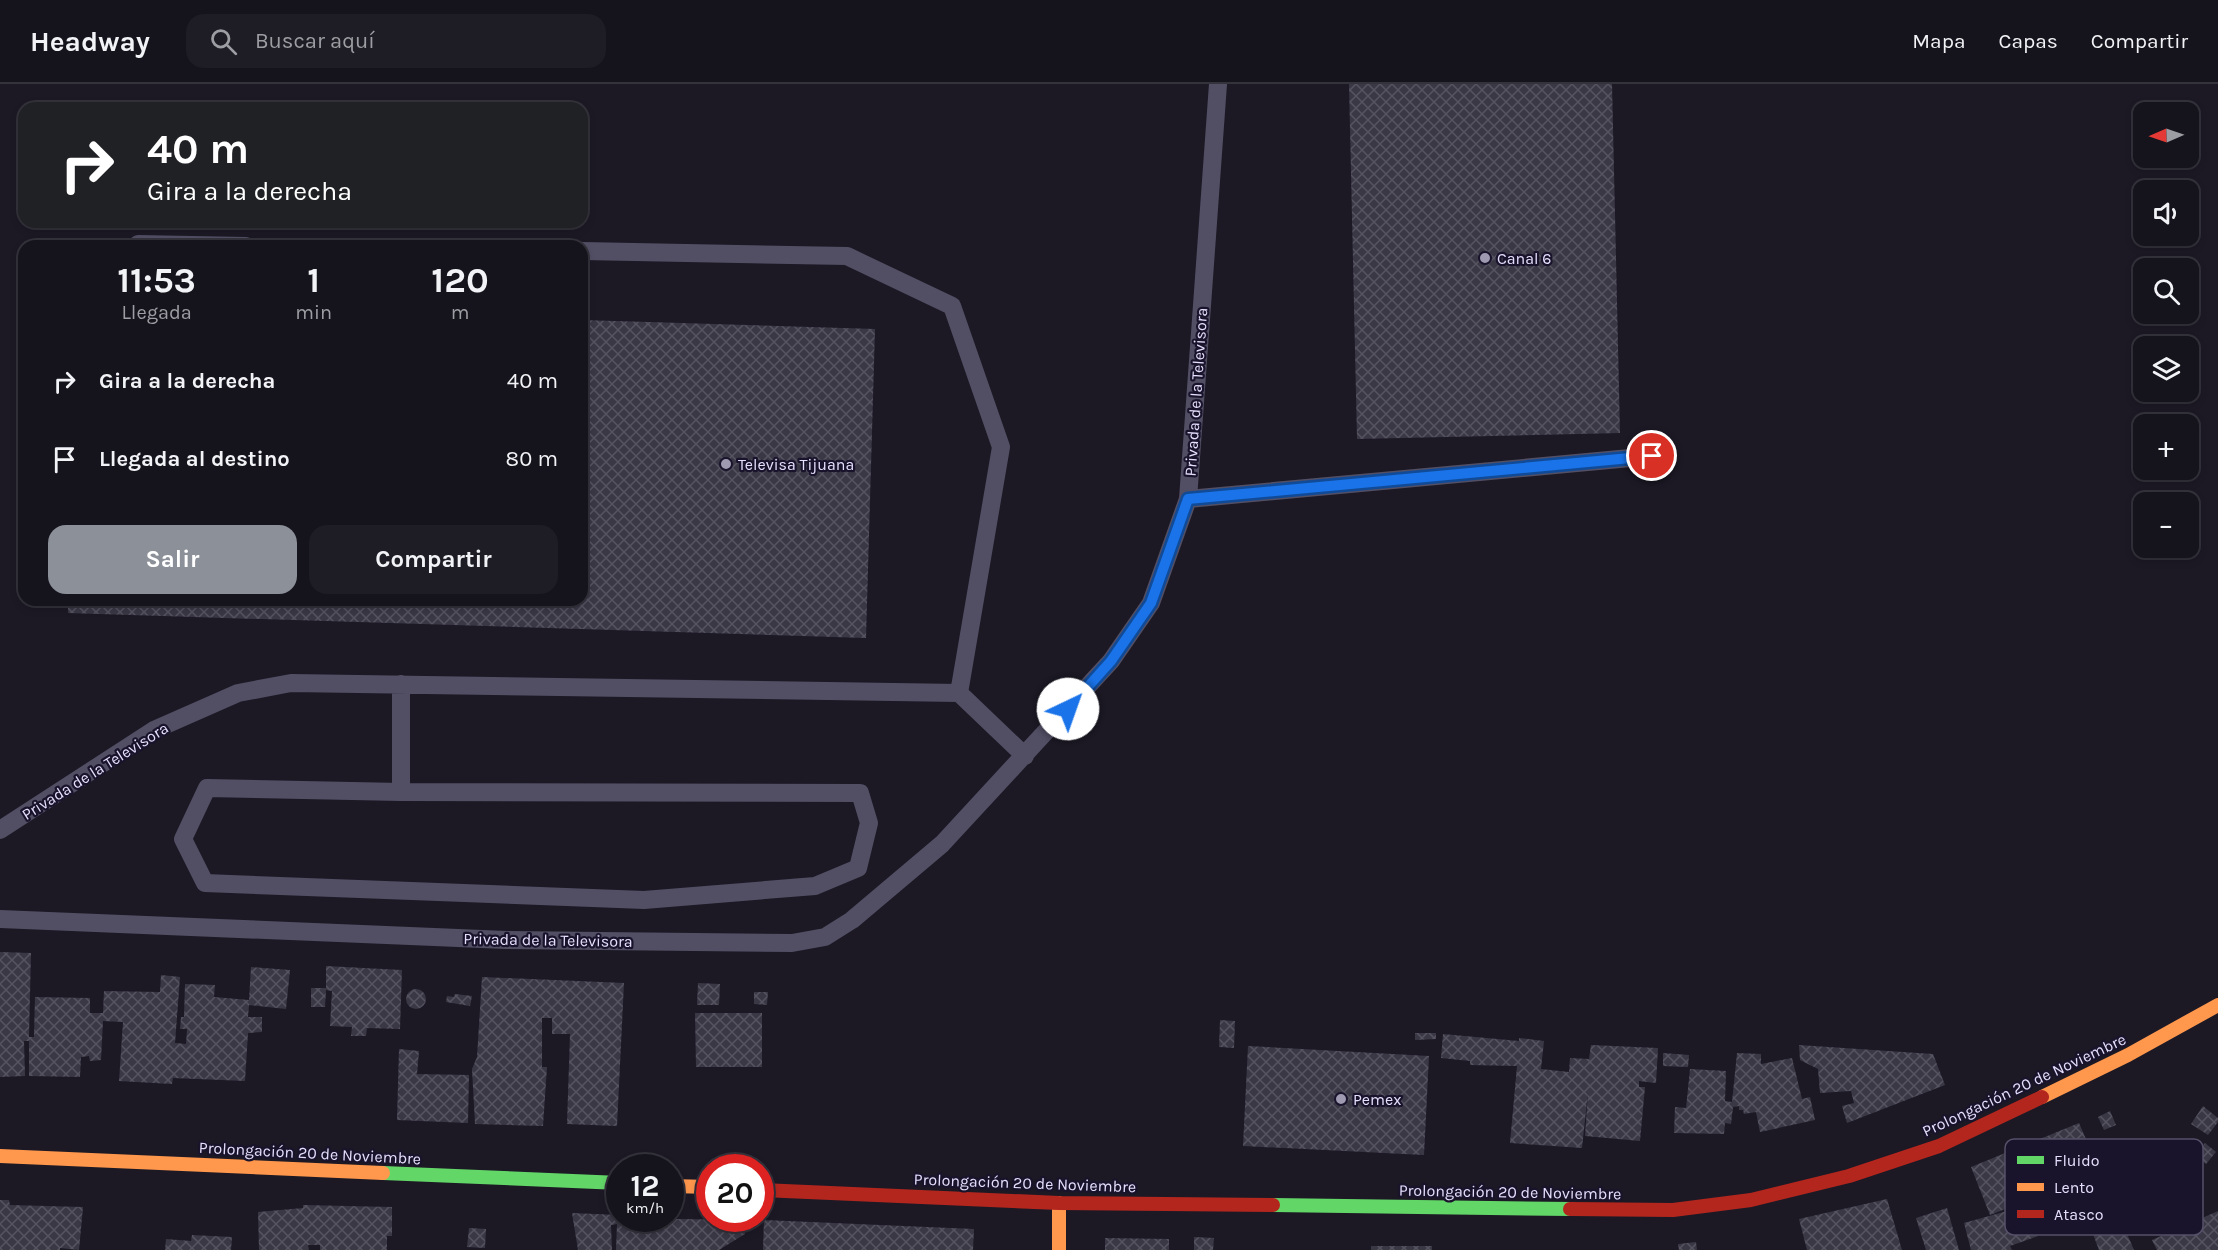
<!DOCTYPE html>
<html lang="es">
<meta charset="utf-8">
<style>
:root{--surface:#15131c;--page:#1e1c25;--text:#f1f3f6;--muted:#9d9ea3;--line:#34323b;--accent:#8c9099}
body{margin:0;font-family:Karla,sans-serif;background:var(--page);color:var(--text);height:100vh;display:flex;flex-direction:column;font-size:22px;white-space:nowrap}
*{box-sizing:border-box;margin:0}
p{font-size:20px;color:var(--muted)}
.icon{flex:none;width:33px;height:33px;fill:none;stroke:currentColor;stroke-width:2;stroke-linecap:round;stroke-linejoin:round}
.map{position:relative;flex:1;overflow:hidden}
.side{position:absolute;left:18px;top:156px;width:570px;height:366px;display:flex;flex-direction:column;background:var(--surface);border-radius:18px;box-shadow:0 3px 9px #0003,0 0 0 2px var(--line)}
.side>*{flex:none}
.hud{position:absolute;left:18px;top:18px;width:570px;height:126px;border-radius:18px;box-shadow:0 3px 9px #0003,0 0 0 2px var(--line);background:#202124;color:#fff;overflow:hidden}
.needle{width:39px;rotate:268deg}
.tools{position:absolute;left:2133px;top:18px;display:grid;gap:12px}
.tools a{display:grid;place-items:center;width:66px;height:66px;border-radius:12px;background:var(--surface);box-shadow:0 3px 9px #0003,0 0 0 2px var(--line);font-size:30px}
.speed{position:absolute;left:606px;top:1070px;display:flex;gap:12px;font-size:30px;font-weight:700;text-align:center}
.speed>*{display:grid;place-content:center;width:78px;height:78px;border-radius:50%;background:var(--surface);box-shadow:0 3px 9px #0003,0 0 0 2px var(--line);line-height:1}
.speed small{font-size:15px;font-weight:400}
.speed .limit{border:9px solid #d22;background:#fff;color:#111}
.pin{position:absolute;display:grid;place-items:center;width:51px;height:51px;color:#fff;margin:-26px;border:3px solid #fff;border-radius:50%;box-shadow:0 2px 6px #0007}
.me{position:absolute;width:66px;margin:-33px;rotate:42deg;stroke-linejoin:round;filter:drop-shadow(0 0 4px #0008)}
.turn{display:flex;align-items:center;gap:21px;height:126px;padding:0 30px;font-size:27px}
.turn .icon{width:78px;height:78px;stroke-width:2.5}
.turn b{display:block;font-size:42px;line-height:51px}
.eta{display:flex;justify-content:space-evenly;align-items:center;height:102px;text-align:center}
.eta b{font-size:36px;font-weight:700;line-height:42px}
.cta{display:flex;gap:12px;margin-top:auto;padding:12px 30px}
.cta a{flex:1;height:69px;border-radius:18px;background:var(--accent);color:#fff;font-size:24px;font-weight:700;line-height:69px;text-align:center}
.cta a+a{background:var(--page);color:var(--text)}
ul{padding:0;list-style:none}
li{display:flex;align-items:center;gap:18px;height:78px;padding:0 30px}
li div{flex:1}
li b{display:block;font-size:22px}
li em{font-style:normal}
header{display:flex;align-items:center;gap:36px;box-sizing:border-box;height:84px;padding:0 30px;background:var(--surface);border-bottom:2px solid var(--line)}
header strong{font-size:28px}
nav{display:flex;gap:33px;margin-inline-start:auto;font-size:21px}
.search{width:420px;height:54px;background:var(--page);display:flex;align-items:center;gap:15px;box-sizing:border-box;padding:0 21px;border-radius:18px;color:var(--muted);font-size:22px}
.map>svg:first-child{display:block}
.building{fill:url(#building-cross-hatch)}
.lines{fill:none;stroke-linecap:round;stroke-linejoin:round}
.lane{stroke:#524f65;stroke-width:18}
.fast{stroke:#63d668;stroke-width:14}
.slow{stroke:#ff974d;stroke-width:14}
.jam{stroke:#b3261e;stroke-width:14}
.route-casing{stroke:#114b97;stroke-width:15}
.route{stroke:#1a73e8;stroke-width:10}
.poi-dot{fill:#9f9ab1;stroke:#19132b;stroke-width:2}
.labels{text-anchor:middle;dominant-baseline:central;stroke-width:4.5;stroke-linejoin:round;paint-order:stroke}
.poi-label{font-size:16px;fill:#e5dffd;stroke:#19132b;text-anchor:start}
.street-label{font-size:16px;fill:#e5dffd;stroke:#19132b}
.key{fill:#19132b;stroke:#56506a;stroke-width:1.5}
.key-label{font-size:16px;fill:#e5dffd}
</style>
<header>
<strong>Headway</strong>
<div class="search"><svg class="icon" aria-label="search" viewBox="0 0 24 24"><circle cx="10" cy="10" r="6"/><path d="M15 15l6 6"/></svg>Buscar aquí</div>
<nav><a>Mapa</a><a>Capas</a><a>Compartir</a></nav>
</header>
<div class="map">
<svg width="2218" height="1166" viewBox="0 0 2218 1166">
<defs>
<pattern id="building-cross-hatch" width="8" height="8" patternUnits="userSpaceOnUse" patternTransform="scale(1.5)"><rect width="8" height="8" fill="#3b3846"/><path d="M0 0l8 8M0 8l8-8" fill="none" stroke="#575462"/></pattern>
</defs>
<rect width="100%" height="100%" fill="#1c1925"/>
<path class="building" d="M1349,0H1612L1620,349L1357,355Z
M582,236L875,245L866,554L68,529V516H582Z
M0,868L31,869L29,953H34L35,913L90,914V929H103L104,907L160,908L161,891L180,893L175,959L186,960L187,945H180L181,933H184L185,900L215,901L214,913L249,916L251,883L290,886L286,925L249,921L248,933H262V948L248,949L245,997L173,994L172,1000L119,997L123,938L103,937L101,976L90,977L89,972L81,973L80,993L29,992V957H24L25,992L0,993Z
M326,882L402,886L400,945L367,944L366,952H351L352,943L330,942L332,907L326,906L325,923H311V904H326Z
M482,893L624,899L617,1042L567,1040L570,950H552V934H542V983H547L543,1042L475,1040L472,985L477,973Z
M698,899L720,900L719,921H697Z
M406 915a10 10 0 1 1 20 0a10 10 0 1 1-20 0Z
M754,908H768L767,921L754,920Z
M455,910L472,912L470,922L446,918L447,912L454,913Z
M695,929H762V983H696Z
M1220,936L1235,937L1234,964L1219,963Z
M1415,949H1436V955L1415,956Z
M1443,950L1519,957V954L1544,957L1541,985L1569,988L1570,974L1589,975L1591,961L1658,964L1656,999L1639,997V1003H1645L1640,1057L1585,1052L1588,1008L1582,1064L1510,1059L1517,982L1470,981V977L1441,974Z
M1799,961L1933,970L1945,1001L1847,1039L1842,1022L1854,1019L1851,1007L1820,1009L1818,985L1800,976Z
M1248,962L1429,972L1424,1071L1243,1062Z
M399,965L419,967L417,990L469,991L468,1039L397,1036Z
M1663,969L1689,971L1688,983L1663,982Z
M1737,969L1761,970V980L1792,974L1802,1015L1810,1013L1815,1036L1760,1048L1756,1028L1744,1030L1743,1026H1739V1022L1733,1023L1731,1040L1725,1039L1724,1050L1674,1049L1675,1023L1686,1024L1690,985L1726,987L1725,1017L1732,1018Z
M2203,1022L2218,1034V1038L2208,1051L2191,1040Z
M2110,1027L2116,1041L2104,1046L2098,1033Z
M2079,1039L2118,1129L2134,1166H2099L2078,1110L2041,1126L2024,1089L2019,1090L2028,1109L2010,1115L2013,1122L1990,1131L1971,1083Z
M2205,1059L2216,1068L2206,1080L2195,1072Z
M1887,1115L1902,1166H1807L1799,1135Z
M0,1116H9L10,1121L83,1123L79,1166L60,1164V1166H0Z
M303,1121L392,1123V1152H387V1166H320V1161H308L309,1166H259L258,1128L303,1124Z
M1947,1124L1959,1166H1926L1916,1134Z
M2018,1124L2021,1136L2032,1132L2038,1152L2010,1162L2012,1166H1971L1964,1139Z
M2218,1127V1166H2157L2152,1156Z
M572,1129L620,1131V1134L743,1136L745,1150L719,1166H616L617,1140L611,1141L612,1166H578Z
M764,1136L974,1145L973,1166H763Z
M469,1144L486,1145L485,1164L467,1163Z
M192,1151L232,1153L231,1166H165L166,1155L191,1157Z
M1194,1153L1214,1154L1213,1166H1194Z
M1105,1154L1169,1155V1166H1105Z
M1696,1158L1697,1166H1679L1678,1160Z
M1371,1162H1432V1166H1371Z"/>
<g class="lines">
<path class="lane" d="M138,160L246,162
M582,167L847,172L952,222L1001,363L959,609
M1188,415L1652,372
M207,704L401,708L860,709L869,739L858,784L815,802L644,816L205,799L183,755Z
M401,708V600
M0,746L154,646L238,609L291,599L959,609L1025,672
M0,835L506,856L792,859L825,853L852,836L942,760L1111,577L1151,519L1188,415L1218,0"/>
<path class="fast" d="M383,1089L620,1099
M1273,1121L1570,1125"/>
<path class="slow" d="M2042,1013L2128,971L2218,921
M0,1072L383,1089
M670,1102L710,1103
M1059,1119V1166"/>
<path class="jam" d="M760,1106L1059,1119L1273,1121
M1570,1125L1673,1126L1751,1116L1849,1092L1939,1062L2042,1013"/>
</g>
<g class="lines">
<g class="route-casing">
<path id="route" d="M1068,625L1111,577L1151,519L1188,415L1652,372"/>
</g>
<use href="#route" class="route"/>
</g>
<g class="poi-dot">
<circle cx="1485" cy="174" r="6"/>
<circle cx="726" cy="380" r="6"/>
<circle cx="1341" cy="1015" r="6"/>
</g>
<g class="labels">
<g class="poi-label">
<text x="1497" y="174">Canal 6</text>
<text x="738" y="380">Televisa Tijuana</text>
<text x="1353" y="1015">Pemex</text>
</g>
<g class="street-label">
<text transform="translate(1196 308) rotate(-86)">Privada de la Televisora</text>
<text transform="translate(95 687) rotate(-32)">Privada de la Televisora</text>
<text transform="translate(548 856) rotate(1)">Privada de la Televisora</text>
<text transform="translate(2024 1001) rotate(-25)">Prolongación 20 de Noviembre</text>
<text transform="translate(310 1069) rotate(3)">Prolongación 20 de Noviembre</text>
<text transform="translate(1025 1099) rotate(2)">Prolongación 20 de Noviembre</text>
<text transform="translate(1510 1108) rotate(1)">Prolongación 20 de Noviembre</text>
</g>
</g>
<rect x="2005" y="1055" width="198" height="96" rx="9" class="key"/>
<rect x="2017" y="1072" width="27" height="8" fill="#63d668"/>
<rect x="2017" y="1099" width="27" height="8" fill="#ff974d"/>
<rect x="2017" y="1126" width="27" height="8" fill="#b3261e"/>
<g class="key-label">
<text x="2054" y="1082">Fluido</text>
<text x="2054" y="1109">Lento</text>
<text x="2054" y="1136">Atasco</text>
</g>
</svg>
<div class="tools">
<a><svg class="needle" viewBox="-14 -14 28 28"><path d="M0-13l5 13h-10z" fill="#e53935"/><path d="M0 13l5-13h-10z" fill="#9d9ea3"/></svg></a>
<a><svg class="icon" aria-label="sound" viewBox="0 0 24 24"><path d="M4 9h4l5-4v14l-5-4H4zM17 9q2 3 0 6"/></svg></a>
<a><svg class="icon" aria-label="search" viewBox="0 0 24 24"><circle cx="10" cy="10" r="6"/><path d="M15 15l6 6"/></svg></a>
<a><svg class="icon" aria-label="layers" viewBox="0 0 24 24"><path d="M12 4l9 5-9 5-9-5zM3 14l9 5 9-5"/></svg></a>
<a>+</a>
<a>−</a>
</div>
<div class="speed"><div>12<small>km/h</small></div><div class="limit">20</div></div>
<div class="pin" style="left:1652px;top:372px;background:#d93025"><svg class="icon" aria-label="arrive" viewBox="0 0 24 24"><path d="M6 21V4h12l-3 4 3 4H6"/></svg></div>
<svg class="me" style="left:1068px;top:625px" viewBox="-20 -20 40 40"><circle r="19" fill="#fff"/><path d="M0-13L10 11 0 6-10 11z" fill="#1a73e8"/></svg>
<div class="hud">
<div class="turn"><svg class="icon" aria-label="right" viewBox="0 0 24 24"><path d="M7 20v-9h11M14 6l5 5-5 5"/></svg><div><b>40 m</b>Gira a la derecha</div></div>
</div>
<section class="side">
<div class="eta">
<div><b>11:53</b><p>Llegada</p></div>
<div><b>1</b><p>min</p></div>
<div><b>120</b><p>m</p></div>
</div>
<ul>
<li><svg class="icon" aria-label="right" viewBox="0 0 24 24"><path d="M7 20v-9h11M14 6l5 5-5 5"/></svg><div><b>Gira a la derecha</b></div><em>40 m</em></li>
<li><svg class="icon" aria-label="arrive" viewBox="0 0 24 24"><path d="M6 21V4h12l-3 4 3 4H6"/></svg><div><b>Llegada al destino</b></div><em>80 m</em></li>
</ul>
<div class="cta"><a>Salir</a><a>Compartir</a></div>
</section>
</div>
